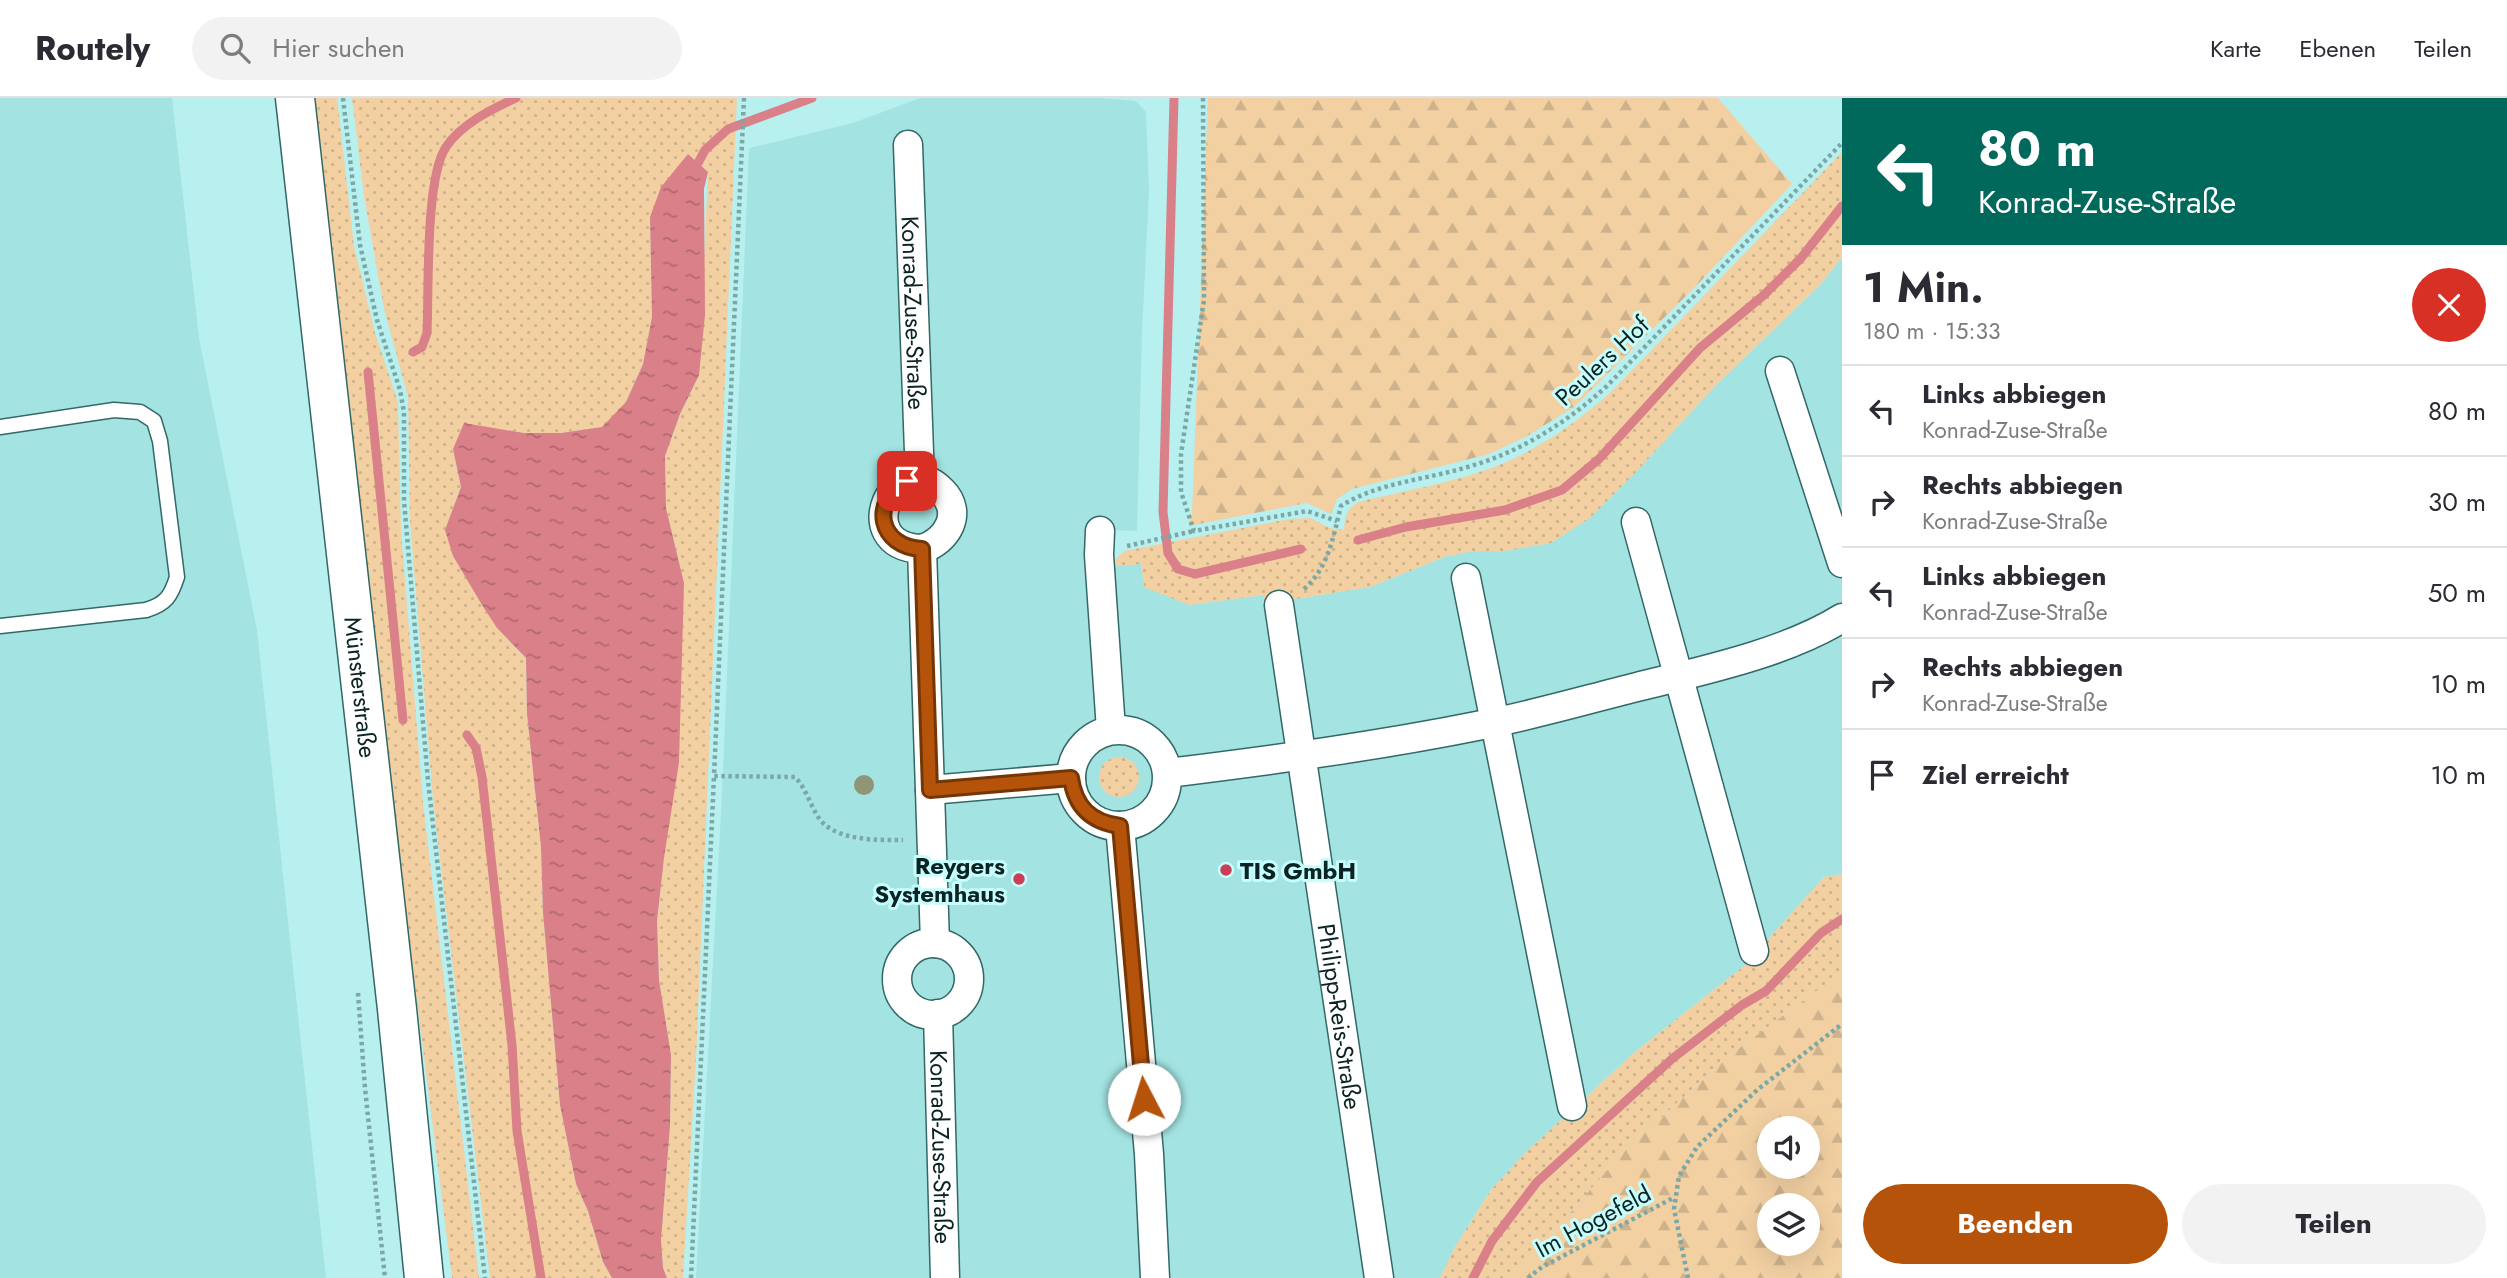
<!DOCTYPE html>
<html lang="de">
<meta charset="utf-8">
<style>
:root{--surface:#fff;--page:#f2f2f3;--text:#2b2b33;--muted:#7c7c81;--line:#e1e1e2;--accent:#b45309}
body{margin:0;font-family:Jost,sans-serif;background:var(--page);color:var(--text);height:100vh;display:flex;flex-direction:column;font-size:26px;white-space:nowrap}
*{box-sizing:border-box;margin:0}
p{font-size:23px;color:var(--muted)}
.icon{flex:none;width:38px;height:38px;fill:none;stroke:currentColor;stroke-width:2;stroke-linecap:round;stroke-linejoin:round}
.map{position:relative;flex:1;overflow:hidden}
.side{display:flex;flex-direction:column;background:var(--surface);width:665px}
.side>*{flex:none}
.banner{background:#00695c;color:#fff;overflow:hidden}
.controls{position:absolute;left:1757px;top:1018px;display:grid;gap:14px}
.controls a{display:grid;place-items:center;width:63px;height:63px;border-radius:50%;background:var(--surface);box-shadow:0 7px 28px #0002;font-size:35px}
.pin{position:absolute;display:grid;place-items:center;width:60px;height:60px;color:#fff;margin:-30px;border-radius:14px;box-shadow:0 4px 10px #0006}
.me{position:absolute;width:77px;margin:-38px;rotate:355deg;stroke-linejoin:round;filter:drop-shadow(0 0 5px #0008)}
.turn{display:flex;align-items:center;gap:24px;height:147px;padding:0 21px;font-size:32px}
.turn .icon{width:91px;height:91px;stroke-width:2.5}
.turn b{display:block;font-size:49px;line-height:60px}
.round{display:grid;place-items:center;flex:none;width:74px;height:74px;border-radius:37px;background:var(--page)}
.summary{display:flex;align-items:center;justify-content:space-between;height:119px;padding:0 21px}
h1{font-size:42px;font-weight:700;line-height:52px}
.cta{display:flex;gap:14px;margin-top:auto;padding:14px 21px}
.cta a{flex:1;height:80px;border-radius:42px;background:var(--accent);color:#fff;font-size:28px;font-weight:700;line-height:80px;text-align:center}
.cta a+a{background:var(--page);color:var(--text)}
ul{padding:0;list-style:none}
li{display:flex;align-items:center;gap:21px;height:91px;padding:0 21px;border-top:2px solid var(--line)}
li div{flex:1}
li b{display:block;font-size:26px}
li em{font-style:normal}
header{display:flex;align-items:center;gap:42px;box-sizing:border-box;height:98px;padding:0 35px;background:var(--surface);border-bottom:2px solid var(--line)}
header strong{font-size:33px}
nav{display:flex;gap:38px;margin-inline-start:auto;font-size:24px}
.search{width:490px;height:63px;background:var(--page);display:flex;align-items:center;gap:18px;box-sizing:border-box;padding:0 24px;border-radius:38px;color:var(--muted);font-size:26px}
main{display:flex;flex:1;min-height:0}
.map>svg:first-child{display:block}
.built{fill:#a3e4e3}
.grass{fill:url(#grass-dots)}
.forest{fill:url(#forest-firs);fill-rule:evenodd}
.water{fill:url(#water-ripples)}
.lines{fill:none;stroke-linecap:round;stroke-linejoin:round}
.stream{stroke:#da8088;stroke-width:9}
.service-casing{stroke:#326867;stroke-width:17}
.minor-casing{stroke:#326867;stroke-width:31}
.secondary-casing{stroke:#326867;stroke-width:41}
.path{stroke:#7ba8a7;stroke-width:4.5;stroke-dasharray:3.5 3.5;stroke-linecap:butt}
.service{stroke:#fff;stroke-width:14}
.minor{stroke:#fff;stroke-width:28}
.secondary{stroke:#fff;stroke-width:38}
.tree{fill:#8f9575}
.route-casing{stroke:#753606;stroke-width:18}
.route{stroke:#b45309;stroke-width:12}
.poi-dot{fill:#cd3d56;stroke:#c5fefd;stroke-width:2.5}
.labels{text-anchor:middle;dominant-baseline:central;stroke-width:6;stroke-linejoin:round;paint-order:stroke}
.street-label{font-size:24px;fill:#0c2323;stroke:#c5fefd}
.poi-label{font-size:24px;font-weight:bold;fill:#0c2323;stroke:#c5fefd;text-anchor:end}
</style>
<header>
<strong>Routely</strong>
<div class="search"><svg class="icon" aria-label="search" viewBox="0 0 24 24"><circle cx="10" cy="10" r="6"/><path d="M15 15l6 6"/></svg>Hier suchen</div>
<nav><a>Karte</a><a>Ebenen</a><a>Teilen</a></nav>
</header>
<main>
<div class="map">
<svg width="1842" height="1180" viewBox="0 0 1842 1180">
<defs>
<pattern id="grass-dots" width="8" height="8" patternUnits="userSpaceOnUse" patternTransform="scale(1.75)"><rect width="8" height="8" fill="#f2d0a2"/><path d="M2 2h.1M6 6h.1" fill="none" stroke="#ceb28b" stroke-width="1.8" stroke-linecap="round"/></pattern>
<pattern id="forest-firs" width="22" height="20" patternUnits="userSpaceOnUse" patternTransform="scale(1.75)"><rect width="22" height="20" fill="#f2d0a2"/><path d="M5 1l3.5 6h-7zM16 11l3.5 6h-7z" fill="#ceb28b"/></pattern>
<pattern id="water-ripples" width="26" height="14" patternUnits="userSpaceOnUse" patternTransform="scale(1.75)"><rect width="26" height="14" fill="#da8088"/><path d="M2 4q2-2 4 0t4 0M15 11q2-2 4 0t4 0" fill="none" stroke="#af686f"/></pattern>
</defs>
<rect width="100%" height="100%" fill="#b8f0ef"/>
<path class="built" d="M0,0H172L199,240L257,532L326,1180H0Z
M920,0H1101L1136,3L1146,14L1149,94L1142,235L1137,433L1088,431L1115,491V468L1141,466L1189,507L1263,497L1264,506L1370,489L1447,458L1473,453H1504L1590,420L1636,374L1716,287L1820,187L1842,159V776L1824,779L1745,867L1635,954L1525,1055L1490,1093L1455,1149L1440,1180H696L722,695L749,50L853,25Z"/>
<path class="grass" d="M314,0H337L354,148L375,235L398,304L401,433L423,704L479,1180H452L393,714Z
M352,0H737L696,960L683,1180H667L663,1170L661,1142L670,1028L671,957L659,882L657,823L664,760L684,485L666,410L665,358L680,316L699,277L708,74L687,56L650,119L652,219L643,266L626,304L603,329L561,335H524L464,326L453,351L461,389L455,405L453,458L497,530L526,560L527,616L541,749L543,815L560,1007L576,1086L588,1113L603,1164L612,1180H490L433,702L410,423L408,299L384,211L364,98Z
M1842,54V159L1820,187L1716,287L1636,374L1590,420L1551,445L1504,453H1473L1447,458L1370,489L1263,506V497L1189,507L1144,489L1141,466L1115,468L1113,464L1124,453L1289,421L1310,420L1330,430L1344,432C1345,418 1346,412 1358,404C1403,393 1451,385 1494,369C1538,352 1576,325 1611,294Z
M1099 679a20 20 0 1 1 40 0a20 20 0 1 1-40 0Z
M1842,776V874L1730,957L1626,1051L1513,1180H1440L1455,1149L1490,1093L1525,1055L1635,954L1745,867L1824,779Z"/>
<path class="forest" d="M1208,0H1718L1792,86L1697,187L1574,309L1529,337L1489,356L1352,391L1337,401L1331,416L1307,405L1188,428L1192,415Z
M1842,874V1180H1513L1626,1051L1730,957ZM1769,1031H1808V1069H1769ZM1769,1108H1808V1146H1769Z"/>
<path class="water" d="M688,56L708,74L704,91L705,217L699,277L680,316L665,358L666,410L684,485L679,664L664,760L657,823L659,882L671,957L670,1028L661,1142L663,1170L667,1180H612L603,1164L588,1113L576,1086L560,1007L543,815L541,749L527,616L526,560L497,530L482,507L453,458L445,432L461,389L453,351L464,325L524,335H561L602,329L626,304L643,266L652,219L650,119L661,89Z"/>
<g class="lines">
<path class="stream" d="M1174,0L1163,414L1168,455L1178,471L1195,476L1301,451
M698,65L705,52L728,31L812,0
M413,254L422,249L427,235C429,193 425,80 446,49C461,26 492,11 516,0
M368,274L403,622
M1358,442L1406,429L1505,412L1562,392L1599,361L1700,250L1764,197L1801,160L1842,108
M467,637L476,650L482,679L512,947L517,1033L541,1180
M1473,1180L1492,1143L1537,1084L1673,960L1742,907L1766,893L1821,835L1842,821"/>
<g class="service-casing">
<path id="service" d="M0,329L114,312L140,314L154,323L160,343L177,479C171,498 166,506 146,512L0,528"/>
</g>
<g class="minor-casing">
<g id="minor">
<path id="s1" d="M908,47L920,382"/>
<path d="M1780,273L1842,465"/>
<path d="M1636,424L1754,853"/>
<path d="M1100,433L1099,457L1111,632"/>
<path d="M922,451C847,448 897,346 942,393C964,415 947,443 922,451L935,845"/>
<path d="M1466,480L1572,1008"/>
<path id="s2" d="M1279,507L1379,1180"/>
<circle cx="1119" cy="680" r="48"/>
<path d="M1168,675C1273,662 1378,648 1482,627C1534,617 1585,602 1637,589C1701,573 1786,555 1842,520"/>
<path d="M930,692L1071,680"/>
<path d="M1120,728L1149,1056L1155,1180"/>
<circle cx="933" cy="881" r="36"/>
<path id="s3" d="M938,916L945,1180"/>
</g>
</g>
<g class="secondary-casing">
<g id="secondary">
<path id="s4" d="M295,0L397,911L424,1180"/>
</g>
</g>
<path class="path" d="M343,0L360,147L377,222L400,292L404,314V403L428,683L485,1180
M744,0L714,678L795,679C808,692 812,715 824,726C843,743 879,742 903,742
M1203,0L1204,202L1181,356V394L1194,433L1307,413L1337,423
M1127,448L1194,433
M1304,491C1329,469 1333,439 1341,408C1377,385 1423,382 1464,370C1519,355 1565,326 1607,288L1842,45
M358,895L365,990L385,1180
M691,1180L714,678
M1528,1180L1542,1169L1675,1099
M1688,1180L1674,1111L1679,1078L1697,1049L1757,992L1842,926"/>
<use href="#service" class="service"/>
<use href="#minor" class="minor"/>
<use href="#secondary" class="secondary"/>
</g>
<circle class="tree" cx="864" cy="687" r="10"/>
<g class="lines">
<g class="route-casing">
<path id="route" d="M907,383C869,404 879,449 922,451L930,692L1071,680C1075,709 1091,724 1120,728L1144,1001"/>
</g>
<use href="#route" class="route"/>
</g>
<g class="poi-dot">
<circle cx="1226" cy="772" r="7"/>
<circle cx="1019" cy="781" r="7"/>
</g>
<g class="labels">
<g class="street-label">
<text stroke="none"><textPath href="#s1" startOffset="168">Konrad-Zuse-Straße</textPath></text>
<text transform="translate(1602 263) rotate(-43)">Peulers Hof</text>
<text stroke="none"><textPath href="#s4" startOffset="593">Münsterstraße</textPath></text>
<text stroke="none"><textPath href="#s2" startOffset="416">Philipp-Reis-Straße</textPath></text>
<text stroke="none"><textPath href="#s3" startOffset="133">Konrad-Zuse-Straße</textPath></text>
<text transform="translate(1593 1123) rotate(-28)">Im Hogefeld</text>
</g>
<g class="poi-label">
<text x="1005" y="767">Reygers<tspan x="1005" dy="28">Systemhaus</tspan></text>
<text x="1240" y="772" text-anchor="start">TIS GmbH</text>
</g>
</g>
</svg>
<div class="controls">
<a><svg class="icon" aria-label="sound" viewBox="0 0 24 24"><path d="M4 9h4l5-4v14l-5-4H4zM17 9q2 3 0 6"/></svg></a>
<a><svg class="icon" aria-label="layers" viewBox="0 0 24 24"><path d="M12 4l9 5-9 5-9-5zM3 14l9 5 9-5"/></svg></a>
</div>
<div class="pin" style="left:907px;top:383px;background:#d93025"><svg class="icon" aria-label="arrive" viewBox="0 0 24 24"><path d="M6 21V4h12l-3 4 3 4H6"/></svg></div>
<svg class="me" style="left:1144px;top:1001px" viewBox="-20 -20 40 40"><circle r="19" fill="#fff"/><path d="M0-13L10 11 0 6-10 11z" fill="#b45309"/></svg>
</div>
<section class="side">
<div class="banner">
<div class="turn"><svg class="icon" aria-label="left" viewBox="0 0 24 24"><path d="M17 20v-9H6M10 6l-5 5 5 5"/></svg><div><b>80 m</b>Konrad-Zuse-Straße</div></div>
</div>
<div class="summary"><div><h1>1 Min.</h1><p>180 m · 15:33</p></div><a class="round" style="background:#d93025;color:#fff"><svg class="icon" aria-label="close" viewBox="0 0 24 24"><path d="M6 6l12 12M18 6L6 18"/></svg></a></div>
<ul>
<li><svg class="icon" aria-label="left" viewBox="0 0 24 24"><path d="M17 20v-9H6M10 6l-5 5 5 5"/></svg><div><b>Links abbiegen</b><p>Konrad-Zuse-Straße</p></div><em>80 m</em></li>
<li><svg class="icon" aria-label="right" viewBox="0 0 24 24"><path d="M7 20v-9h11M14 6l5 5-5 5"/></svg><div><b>Rechts abbiegen</b><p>Konrad-Zuse-Straße</p></div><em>30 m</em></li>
<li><svg class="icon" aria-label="left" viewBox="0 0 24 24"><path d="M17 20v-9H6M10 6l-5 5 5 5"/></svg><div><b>Links abbiegen</b><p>Konrad-Zuse-Straße</p></div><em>50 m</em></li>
<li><svg class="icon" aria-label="right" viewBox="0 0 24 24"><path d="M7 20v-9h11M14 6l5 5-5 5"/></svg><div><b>Rechts abbiegen</b><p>Konrad-Zuse-Straße</p></div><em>10 m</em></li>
<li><svg class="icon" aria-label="arrive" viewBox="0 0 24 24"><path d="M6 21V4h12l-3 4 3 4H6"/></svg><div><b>Ziel erreicht</b></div><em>10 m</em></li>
</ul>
<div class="cta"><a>Beenden</a><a>Teilen</a></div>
</section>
</main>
